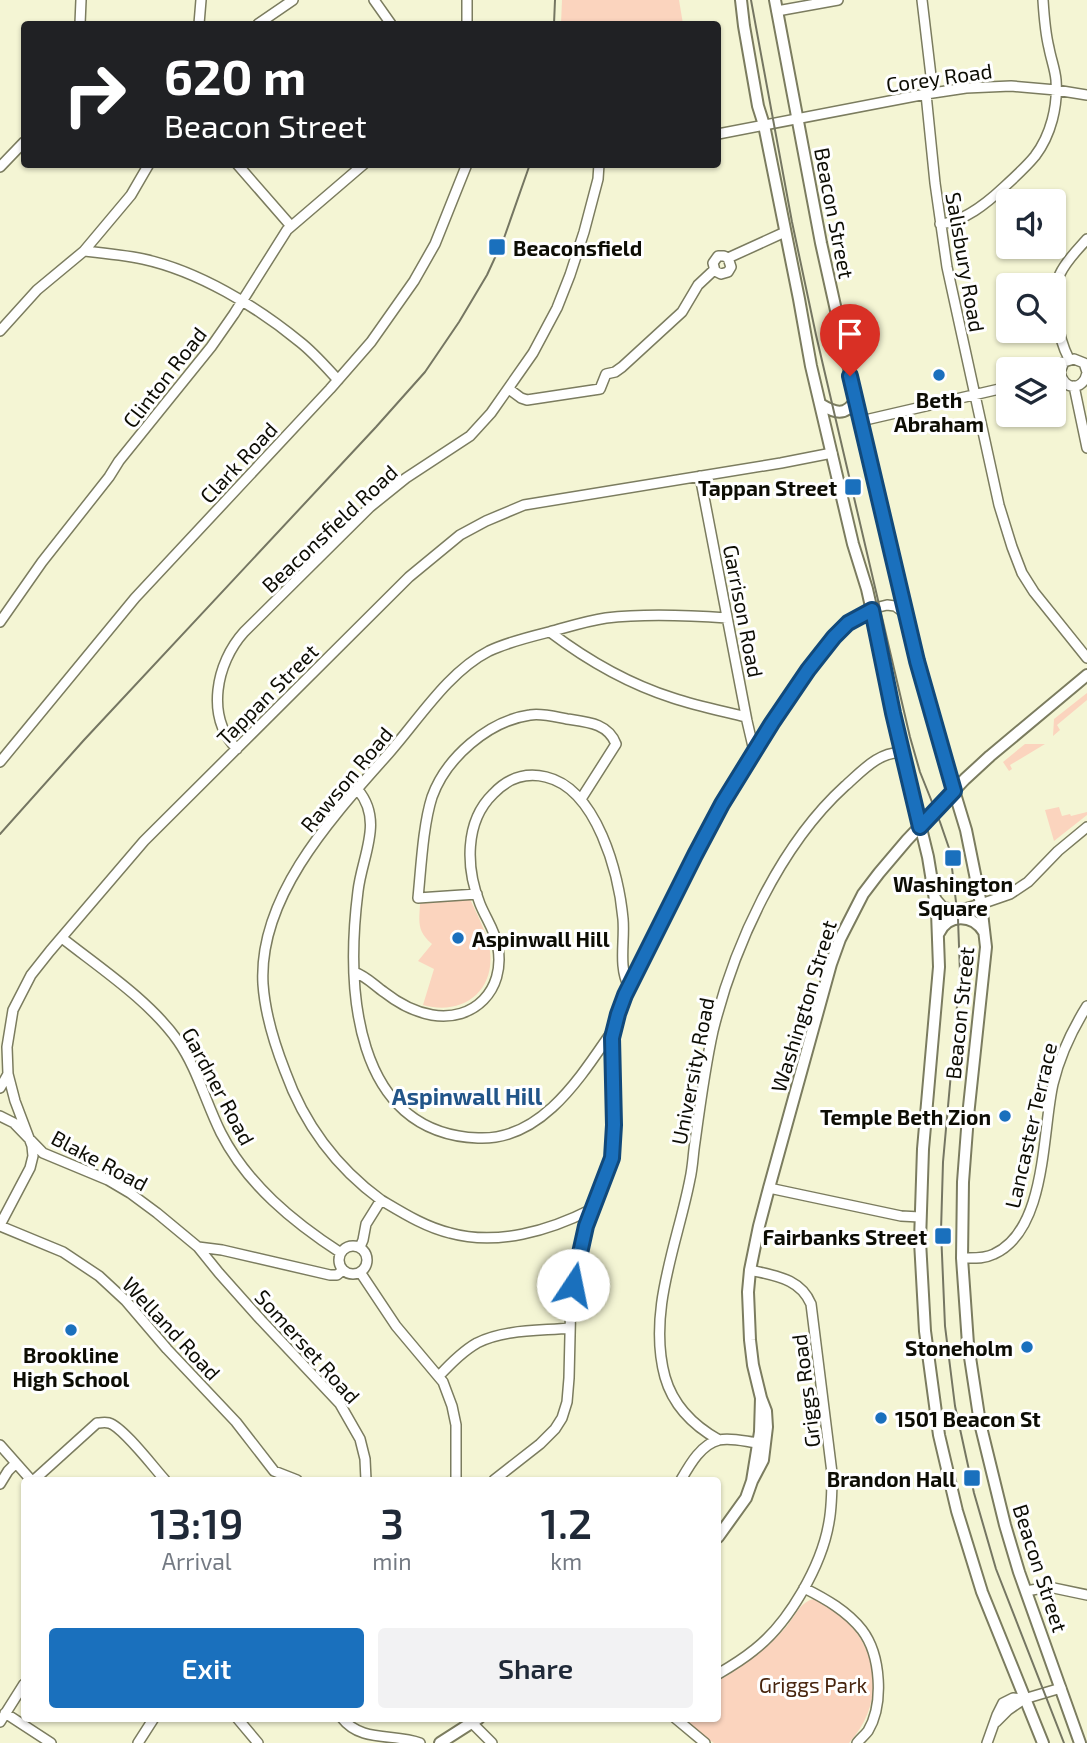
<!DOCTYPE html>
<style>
:root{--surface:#fff;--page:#f2f2f3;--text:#1f2937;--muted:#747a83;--accent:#1a70bd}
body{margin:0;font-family:"Exo 2",sans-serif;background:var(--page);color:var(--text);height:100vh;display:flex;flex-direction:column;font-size:26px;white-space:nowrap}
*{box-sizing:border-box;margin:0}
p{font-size:23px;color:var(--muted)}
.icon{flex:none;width:38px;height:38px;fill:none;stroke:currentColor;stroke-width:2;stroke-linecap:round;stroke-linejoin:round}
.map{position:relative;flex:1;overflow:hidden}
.panel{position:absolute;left:21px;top:1477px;width:700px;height:245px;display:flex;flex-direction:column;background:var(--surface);border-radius:7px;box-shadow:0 2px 5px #0004}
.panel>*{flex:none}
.banner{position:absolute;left:21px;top:21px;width:700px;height:147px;border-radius:7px;box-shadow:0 2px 5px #0004;background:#202124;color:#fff;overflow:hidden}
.controls{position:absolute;left:996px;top:189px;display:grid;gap:14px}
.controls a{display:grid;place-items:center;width:70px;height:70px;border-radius:7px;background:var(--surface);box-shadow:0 2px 5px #0004;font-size:35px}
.pin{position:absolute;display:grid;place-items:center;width:60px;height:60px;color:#fff;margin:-72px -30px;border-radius:50% 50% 50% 0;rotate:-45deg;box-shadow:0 0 7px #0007}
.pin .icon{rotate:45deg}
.me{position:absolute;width:77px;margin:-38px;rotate:11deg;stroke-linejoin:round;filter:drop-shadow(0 0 5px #0008)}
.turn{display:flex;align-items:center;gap:24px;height:147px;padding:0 28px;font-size:32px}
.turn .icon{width:91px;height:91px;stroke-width:2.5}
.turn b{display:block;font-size:49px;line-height:60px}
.eta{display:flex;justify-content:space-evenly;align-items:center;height:119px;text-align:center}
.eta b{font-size:42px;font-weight:600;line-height:49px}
.cta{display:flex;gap:14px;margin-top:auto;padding:14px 28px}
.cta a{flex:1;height:80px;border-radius:7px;background:var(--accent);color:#fff;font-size:28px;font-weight:600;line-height:80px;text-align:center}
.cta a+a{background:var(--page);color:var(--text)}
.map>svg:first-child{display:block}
.green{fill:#fbd4be}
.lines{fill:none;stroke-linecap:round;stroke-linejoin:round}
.minor-casing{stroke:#7b7c5f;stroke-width:12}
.major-casing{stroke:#7b7c5f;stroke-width:14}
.minor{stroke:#fff;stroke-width:9}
.major{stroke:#fff;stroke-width:10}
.tram{stroke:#757662;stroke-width:2}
.route-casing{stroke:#11497b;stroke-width:18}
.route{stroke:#1a70bd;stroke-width:12}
.poi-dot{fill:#1a70bd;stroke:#fff;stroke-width:2.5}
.labels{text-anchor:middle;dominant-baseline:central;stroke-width:6;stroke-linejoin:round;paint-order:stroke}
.street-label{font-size:21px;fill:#0d0d04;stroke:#fff}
.poi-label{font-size:21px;font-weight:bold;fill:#0d0d04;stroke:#fff;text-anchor:end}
.park-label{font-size:21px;fill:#47240d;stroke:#fff}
.neighbourhood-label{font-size:23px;font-weight:bold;fill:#258;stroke:#fff}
</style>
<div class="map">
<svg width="1087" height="1743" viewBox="0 0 1087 1743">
<rect width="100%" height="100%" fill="#f4f5d4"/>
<path class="green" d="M562,0H679L683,24H561Z
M1087,693V700L1057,725L1060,730L1053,736L1054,719Z
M1025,744H1045L1010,765L1012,769L1009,771L1003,762Z
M1059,807L1062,816L1070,814L1071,816L1087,812V815L1054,841L1045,810Z
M470,899C477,914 488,935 490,951C495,993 461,1016 423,1005L434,969L418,961L432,944C417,931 419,923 420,904L426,900Z
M814,1599C873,1624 894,1694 849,1743H714L679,1719L718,1718V1681C744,1666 767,1649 787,1626C795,1616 801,1601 814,1599Z"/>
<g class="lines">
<g class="minor-casing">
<path id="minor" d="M374,0L391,24
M922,0L933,93
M777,11L838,0
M80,24L81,0
M199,24L201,0
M258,24L293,0
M467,24V0
M926,94L935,183L947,267L999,505L1012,547L1022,573L1034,592L1087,658
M718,134L926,94L966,88L1011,86L1056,90L1087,95
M237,164L291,226
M0,167L24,142
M940,224C964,222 987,203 1004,187C1015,177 1026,167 1035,156C1051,135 1058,106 1056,80C1055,69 1051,59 1049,48C1045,32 1044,16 1043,0
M84,251C103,253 123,255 143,259C198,271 256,306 300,342C314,353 326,367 338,380
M728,258L731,267L728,272L721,274L715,271L713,263L718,256H724L728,258L785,232
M0,331L37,290L84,251L131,195L149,164
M1069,359C1058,338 1050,296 1060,274C1066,261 1077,250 1087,239
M1087,372L1084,363L1074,359L1064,362L1060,372C1064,391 1083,391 1087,373
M1074,386L1087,448
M509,389L521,398L527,400L600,389L606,374L615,372L622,367L682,312L698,285L714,270
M861,421L1008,387
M700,476L747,721L754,751
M0,622L42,562L109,477L119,461L211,347L234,314L287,230L364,164
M550,632C587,660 629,684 673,698C697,706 722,711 746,717
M237,749C205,717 216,663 244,632L370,507L406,478L470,436L491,413L533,353L557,308L570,275L584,232L598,179L599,164
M0,762L135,598L330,389L371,342L414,281L435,244L467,164
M358,790C384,821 362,856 358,891C346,986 352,1133 478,1138C542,1141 581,1076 613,1030
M477,894L418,898C421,868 423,825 432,797C446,758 488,721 530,715C542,713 556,717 567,719C587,722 608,723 616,744L581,799
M936,899L943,907L958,910L981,904L1010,894L1028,882L1058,851L1087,827
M62,938C100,968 150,1001 178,1041C197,1068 206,1103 221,1133C247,1184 293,1222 341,1253
M354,972C366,976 374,985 384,992C398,1003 415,1012 432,1015C474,1022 505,990 498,948C496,932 486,919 480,904C466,869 464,822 493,794C507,779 525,772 546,777C597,789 619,874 623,919C625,941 618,967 629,987
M0,1088L8,1074
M0,1116L14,1123L43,1153L108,1180L130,1193L157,1213L198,1247L219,1273L261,1320L340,1404L360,1439L365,1459L366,1480
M769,1188L901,1216L920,1217
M381,1200C403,1213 425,1227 450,1233C497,1246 549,1231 592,1209
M0,1225L30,1168L33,1156L32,1146L15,1101L8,1074L7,1047L13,1010L31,975L50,951L144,841L409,577L460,535L486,521L524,505L781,463L832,453
M0,1226L63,1252L99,1276L126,1301L167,1349L236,1422L274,1471L297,1480
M339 1260a14 14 0 1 1 28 0a14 14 0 1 1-28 0Z
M198,1247L222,1250L330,1275H337L343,1270
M360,1247L363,1240L366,1224L381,1200C336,1167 304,1124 285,1071C274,1043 265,1013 263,984C258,895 335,814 389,753C419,719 448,672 489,651C508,642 529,637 549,632C568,627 586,621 606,618C646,613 687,615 727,618
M962,1258C973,1258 984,1259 994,1254C1047,1230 1042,1132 1053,1084C1060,1055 1072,1030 1087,1006
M360,1272L396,1326L443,1382L452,1406L456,1425V1480
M439,1376C450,1364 463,1351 477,1343C505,1329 540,1331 570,1328
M719,1440C694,1426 673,1405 665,1377C647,1311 678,1242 690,1179C693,1166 693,1154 695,1142C700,1105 705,1067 713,1031C734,946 779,846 845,786C861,772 880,750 903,753
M0,1445L31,1480
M34,1480L97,1423C102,1423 104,1422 109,1423C123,1427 154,1468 165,1480
M494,1480L540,1444L555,1429L562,1418L567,1402L569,1378L571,1293L586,1226L612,1159L614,1125L612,1038L618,1014L629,987L695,855L722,804L772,723L808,670L842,628L854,618L879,607L887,605L895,606L906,614
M681,1480C689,1466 701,1444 719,1440C731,1437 747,1442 759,1443
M0,1484L8,1471L16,1463
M804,1588C826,1599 847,1611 862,1630C881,1655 884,1704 868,1731C865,1735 860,1739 857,1743
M1026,1591L1049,1587L1087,1595
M718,1674C730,1667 743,1659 754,1650C789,1623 822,1565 829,1522C832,1506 832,1489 832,1473L811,1304C800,1278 775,1276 750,1270
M5,1713L51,1743
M237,1718L258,1743
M342,1718C361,1743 395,1733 420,1743
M675,1718L705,1743
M0,1722L24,1684
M996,1722L1008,1710L1024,1699
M472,1723L492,1743
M138,1743L154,1718
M987,1743L997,1715L1003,1703L1013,1698L1024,1699L1061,1688"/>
</g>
<g class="major-casing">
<path id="major" d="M741,0L744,26L758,106L764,125L799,299L811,366L853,544L867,589L876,629L893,713L928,857L937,912L939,967L923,1149L920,1241L925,1331L939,1435L957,1511L982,1592L1043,1743
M775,0L821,243L856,400L915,651L932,718L966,830L981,904L986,947L968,1116L963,1182L962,1258L968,1344L980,1423L1005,1525L1019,1572L1080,1743
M820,404C835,413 845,417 856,400
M939,933C948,913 973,914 984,932
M761,1398L760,1432L752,1481L763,1460L767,1427L766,1411L761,1398L753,1365L750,1340L748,1292L750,1270L759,1226L769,1188L831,964L840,939L863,894L879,873L907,840L965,779L990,756L1087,675
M718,1537L746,1498L752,1481
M440,1743L479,1718"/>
</g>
<use href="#minor" class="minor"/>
<use href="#major" class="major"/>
<path class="tram" d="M751,0L792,222L816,335L910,737L920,772L940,822L950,851L958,919L960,973L943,1162L941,1231L945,1326L955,1406L974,1493L996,1569L1064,1743
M554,24L555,0
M0,834L84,740L376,427L425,372L459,322L487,275L504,238L530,164"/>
</g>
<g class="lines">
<g class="route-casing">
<path id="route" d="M573,1285L586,1226L612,1158L614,1125L612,1038L618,1014L625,995L695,855L722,804L772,723L808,670L834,637L848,623L872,610L893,713L920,827L954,791L917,661L850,376"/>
</g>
<use href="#route" class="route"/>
</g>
<g class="poi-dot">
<rect x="488" y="238" width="18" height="18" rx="3.5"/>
<circle cx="939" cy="375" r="7"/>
<rect x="844" y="478" width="18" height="18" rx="3.5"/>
<rect x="944" y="849" width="18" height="18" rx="3.5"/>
<circle cx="458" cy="938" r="7"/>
<circle cx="1005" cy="1116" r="7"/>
<rect x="934" y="1227" width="18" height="18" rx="3.5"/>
<circle cx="71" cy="1330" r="7"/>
<circle cx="1027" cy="1347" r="7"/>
<circle cx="881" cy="1418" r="7"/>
<rect x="963" y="1469" width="18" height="18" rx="3.5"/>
</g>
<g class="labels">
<g class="street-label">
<text transform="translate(939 77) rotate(-8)">Corey Road</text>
<text transform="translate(835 213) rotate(79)">Beacon Street</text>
<text transform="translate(966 262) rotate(80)">Salisbury Road</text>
<text transform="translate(164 377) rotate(-52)">Clinton Road</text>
<text transform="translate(238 462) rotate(-47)">Clark Road</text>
<text transform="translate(329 528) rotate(-43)">Beaconsfield Road</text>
<text transform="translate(744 611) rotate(79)">Garrison Road</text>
<text transform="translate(267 694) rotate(-45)">Tappan Street</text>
<text transform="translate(346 779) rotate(-50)">Rawson Road</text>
<text transform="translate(803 1006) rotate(-73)">Washington Street</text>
<text transform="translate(959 1013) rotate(-84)">Beacon Street</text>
<text transform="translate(692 1071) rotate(-79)">University Road</text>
<text transform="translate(219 1086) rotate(62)">Gardner Road</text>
<text transform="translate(1030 1125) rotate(-77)">Lancaster Terrace</text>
<text transform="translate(100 1160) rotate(28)">Blake Road</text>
<text transform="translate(172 1328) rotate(47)">Welland Road</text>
<text transform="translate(308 1346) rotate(48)">Somerset Road</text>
<text transform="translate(805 1391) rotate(-97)">Griggs Road</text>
<text transform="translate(1041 1568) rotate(72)">Beacon Street</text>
</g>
<g class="poi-label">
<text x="513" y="247" text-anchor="start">Beaconsfield</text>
<text x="939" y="399" text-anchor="middle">Beth<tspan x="939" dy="24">Abraham</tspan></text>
<text x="837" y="487">Tappan Street</text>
<text x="953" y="883" text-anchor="middle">Washington<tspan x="953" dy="24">Square</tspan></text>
<text x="472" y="938" text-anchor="start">Aspinwall Hill</text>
<text x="991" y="1116">Temple Beth Zion</text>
<text x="927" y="1236">Fairbanks Street</text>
<text x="1013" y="1347">Stoneholm</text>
<text x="71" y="1354" text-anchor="middle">Brookline<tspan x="71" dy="24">High School</tspan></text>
<text x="895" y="1418" text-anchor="start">1501 Beacon St</text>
<text x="956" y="1478">Brandon Hall</text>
</g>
<g class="park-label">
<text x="813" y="1684">Griggs Park</text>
</g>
<g class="neighbourhood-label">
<text x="467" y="1096">Aspinwall Hill</text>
</g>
</g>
</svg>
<div class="controls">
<a><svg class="icon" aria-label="sound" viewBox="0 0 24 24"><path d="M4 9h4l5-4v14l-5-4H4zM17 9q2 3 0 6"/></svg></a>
<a><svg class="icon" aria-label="search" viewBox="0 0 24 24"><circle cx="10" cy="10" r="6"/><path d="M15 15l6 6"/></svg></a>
<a><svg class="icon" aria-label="layers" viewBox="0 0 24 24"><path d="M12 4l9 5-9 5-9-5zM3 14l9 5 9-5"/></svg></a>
</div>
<div class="pin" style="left:850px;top:376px;background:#d93025"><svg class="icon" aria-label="arrive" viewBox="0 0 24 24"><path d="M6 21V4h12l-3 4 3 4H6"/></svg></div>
<svg class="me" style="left:573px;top:1285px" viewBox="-20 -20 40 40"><circle r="19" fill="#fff"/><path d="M0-13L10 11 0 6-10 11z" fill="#1a70bd"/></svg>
<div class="banner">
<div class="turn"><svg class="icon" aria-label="right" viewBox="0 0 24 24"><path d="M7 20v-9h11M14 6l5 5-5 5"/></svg><div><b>620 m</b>Beacon Street</div></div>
</div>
<section class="panel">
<div class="eta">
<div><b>13:19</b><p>Arrival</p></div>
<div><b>3</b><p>min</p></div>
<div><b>1.2</b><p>km</p></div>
</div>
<div class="cta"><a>Exit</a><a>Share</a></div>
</section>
</div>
